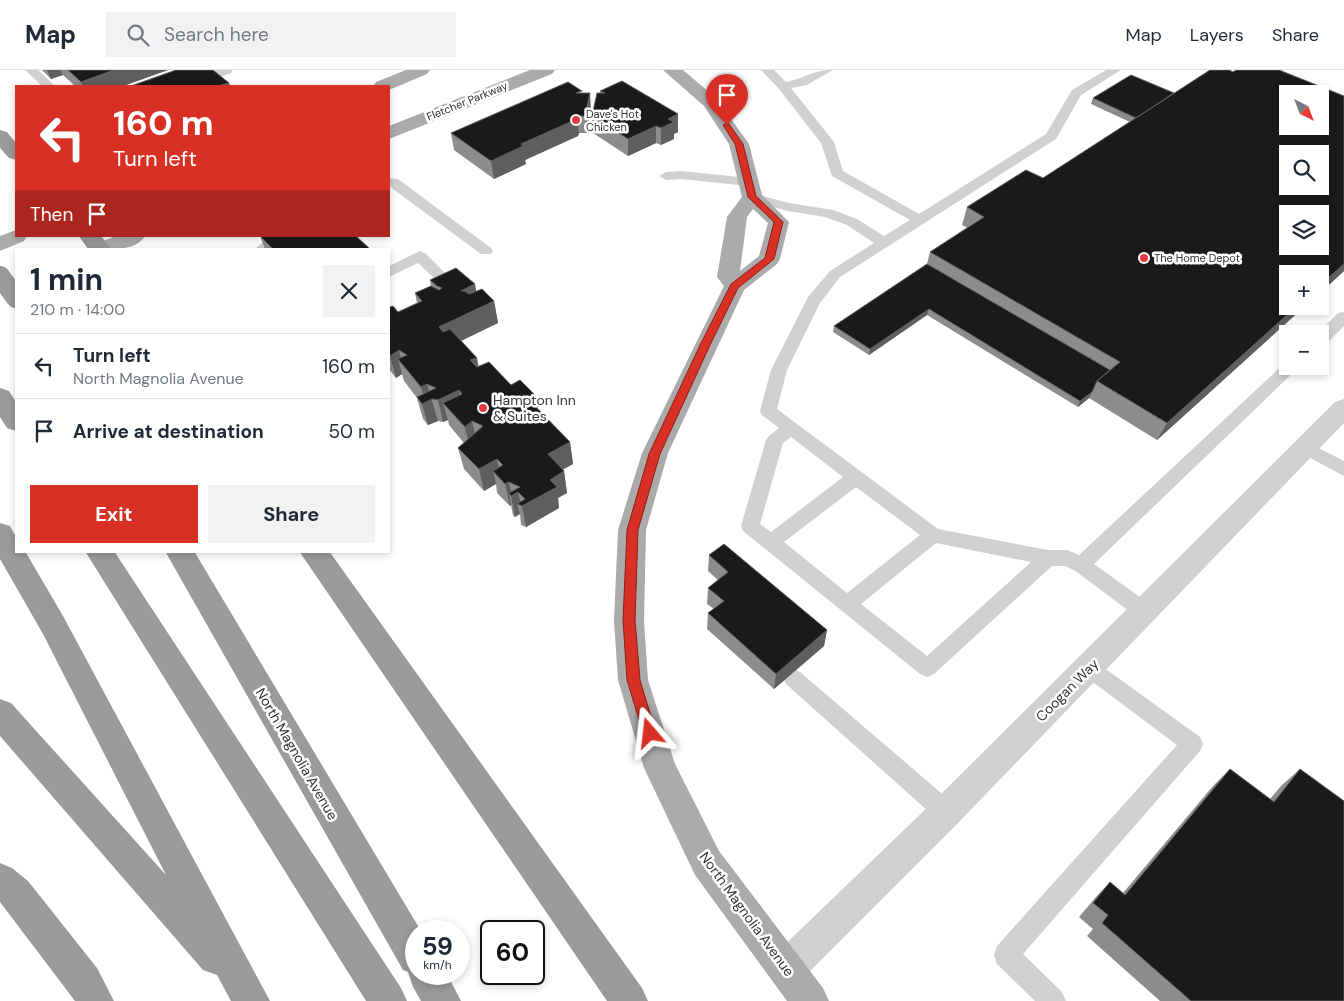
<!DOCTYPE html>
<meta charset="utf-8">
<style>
:root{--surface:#fff;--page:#f2f2f3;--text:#1f2937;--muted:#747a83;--line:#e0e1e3;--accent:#d93025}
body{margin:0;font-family:"DM Sans",sans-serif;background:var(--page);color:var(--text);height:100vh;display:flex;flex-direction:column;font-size:19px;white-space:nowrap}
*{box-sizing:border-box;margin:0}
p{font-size:16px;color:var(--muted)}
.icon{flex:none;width:28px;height:28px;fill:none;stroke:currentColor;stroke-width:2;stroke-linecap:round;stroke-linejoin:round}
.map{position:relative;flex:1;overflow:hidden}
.sheet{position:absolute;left:15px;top:178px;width:375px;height:305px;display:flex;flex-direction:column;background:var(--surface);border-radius:0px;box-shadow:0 2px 8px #0003}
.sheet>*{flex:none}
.hud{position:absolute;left:15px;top:15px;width:375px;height:152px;border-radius:0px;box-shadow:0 2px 8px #0003;background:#d93025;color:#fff;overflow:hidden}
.needle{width:32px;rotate:138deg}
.controls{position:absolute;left:1279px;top:15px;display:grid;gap:10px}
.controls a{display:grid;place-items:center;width:50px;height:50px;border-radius:0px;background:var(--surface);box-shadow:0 2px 8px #0003;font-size:25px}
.speed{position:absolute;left:405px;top:850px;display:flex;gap:10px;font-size:25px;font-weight:700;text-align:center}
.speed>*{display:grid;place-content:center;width:65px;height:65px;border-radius:50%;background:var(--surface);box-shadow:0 2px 8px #0003;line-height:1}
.speed small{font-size:12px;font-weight:400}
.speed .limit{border:2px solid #111;border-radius:8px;background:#fff;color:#111}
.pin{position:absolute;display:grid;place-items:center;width:42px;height:42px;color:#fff;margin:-51px -21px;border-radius:50% 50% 50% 0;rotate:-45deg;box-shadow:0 0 5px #0007}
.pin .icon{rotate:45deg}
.me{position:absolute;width:55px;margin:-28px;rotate:343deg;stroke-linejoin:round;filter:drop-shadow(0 0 4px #0008)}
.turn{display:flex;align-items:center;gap:18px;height:105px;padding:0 15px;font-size:22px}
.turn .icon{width:65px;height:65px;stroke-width:2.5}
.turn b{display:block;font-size:35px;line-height:42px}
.then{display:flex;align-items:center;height:48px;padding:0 15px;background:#0003;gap:10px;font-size:19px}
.round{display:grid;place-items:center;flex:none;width:52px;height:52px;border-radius:0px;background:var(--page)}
.overview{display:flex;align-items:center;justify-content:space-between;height:85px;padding:0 15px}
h1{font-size:30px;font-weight:700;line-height:38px}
.action{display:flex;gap:10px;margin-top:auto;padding:10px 15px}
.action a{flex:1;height:58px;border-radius:0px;background:var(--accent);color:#fff;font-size:20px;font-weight:700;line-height:58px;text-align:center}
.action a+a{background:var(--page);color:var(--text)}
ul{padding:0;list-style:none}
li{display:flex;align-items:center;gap:15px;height:65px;padding:0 15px;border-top:1px solid var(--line)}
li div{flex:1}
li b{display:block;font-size:19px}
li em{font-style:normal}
header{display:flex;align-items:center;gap:30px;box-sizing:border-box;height:70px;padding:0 25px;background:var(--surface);border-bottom:1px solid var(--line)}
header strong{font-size:24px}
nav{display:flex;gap:28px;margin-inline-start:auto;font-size:18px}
.search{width:350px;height:45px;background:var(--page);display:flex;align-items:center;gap:12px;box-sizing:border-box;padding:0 18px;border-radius:0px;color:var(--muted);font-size:19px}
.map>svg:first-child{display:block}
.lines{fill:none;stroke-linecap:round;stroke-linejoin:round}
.lane{fill:#d0d0d0;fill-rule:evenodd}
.street{fill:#d0d0d0;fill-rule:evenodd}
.primary{fill:#ababab;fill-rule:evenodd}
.highway{fill:#9a9a9a;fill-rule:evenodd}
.highway-bridge{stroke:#9a9a9a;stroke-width:20}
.wall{fill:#8c8c8c}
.shaded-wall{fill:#5f5f5f}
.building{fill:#1a1a1a;stroke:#5f5f5f;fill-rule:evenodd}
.route{fill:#d93025;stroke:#8d1f18}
.poi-dot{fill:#e63946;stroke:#fff;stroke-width:2}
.labels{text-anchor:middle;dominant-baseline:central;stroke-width:5;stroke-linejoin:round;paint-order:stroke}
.far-street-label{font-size:11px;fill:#333;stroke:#fff}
.far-poi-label{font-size:11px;fill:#333;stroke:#fff;text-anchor:start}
.poi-label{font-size:14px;fill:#333;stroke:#fff;text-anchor:start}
.street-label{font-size:14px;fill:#333;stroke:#fff}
</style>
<header>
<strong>Map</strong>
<div class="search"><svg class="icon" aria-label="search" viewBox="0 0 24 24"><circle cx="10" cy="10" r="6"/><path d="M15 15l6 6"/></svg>Search here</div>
<nav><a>Map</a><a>Layers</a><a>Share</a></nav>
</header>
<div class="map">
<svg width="1344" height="931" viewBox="0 0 1344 931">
<rect width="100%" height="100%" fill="#fff"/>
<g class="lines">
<path class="lane" d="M25,0H38L55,16H42Z
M216,0H233L231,3L194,16H177L179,13Z
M761,0H774L786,12C805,8 813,0 833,0L807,15L791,18L834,72L843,101L919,144L1046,64L1072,20L1106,0H1121L1081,25L1056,69L840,207L820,233L787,300L777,339L938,459L1048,480H1067L1079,485L1286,292L1288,296H1300L1094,494L1151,535L1154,541L1151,547L1144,549L1137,547L1074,500L1065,496H1052L934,604L927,607L920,604L743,461L741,456L766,370L769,366L779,358L762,345L760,341L771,300L808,227L830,201L874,173L847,155L825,147L788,141L747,130L745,127L752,123L789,133L833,140L857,149L884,166L910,150L832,106L821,73L779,19ZM791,367L843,407L771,462L760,454L783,373ZM856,417L920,465L847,523L784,472ZM936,473L1031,492L927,586L861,534Z
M681,101L749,108L756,112L749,116L681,109L666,110L659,106L666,102Z
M389,108L398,109L491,178L493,181L491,184H481L389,116Z
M270,166H286L272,179H255Z
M420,181L425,183L444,202L446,205L444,208H434L418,193L389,207V196Z
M1344,242V256L1326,274L1320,275V264H1317L1338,243Z
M1305,371L1344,391V406L1299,382L1296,377L1299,372Z
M1089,589L1096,592L1200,667L1203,674L1200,681L1023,884L1062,922L1066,931H1035L997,894L994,885L997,876L1177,675L1082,604L1079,598L1082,592Z
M793,599L800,602L954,734L957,742L954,750L946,753L938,750L786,614L783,608L786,602Z"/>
<path class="street" d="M1344,329V353L958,753L799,912L786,917L773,912L768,899L773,886L934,731L1335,332Z"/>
<path class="primary" d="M406,0H430L427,4L389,20V16H373L376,12Z
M530,0H555L552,4L389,69V56Z
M663,0H683L716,28L749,74L762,125L789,152L780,189L777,194L744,220L668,383L646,460L644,551L648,610L675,694L719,781L823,918L829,931H787L695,805L644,698L618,610L614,551L618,460L642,383L724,216L717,207L727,147L742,127L729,74L704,36ZM753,139L768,153L759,186L740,201L747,147Z
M16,160V166H27L24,171L0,181V166Z
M116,166H145C135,182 110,179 93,179L96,174Z"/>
<path class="highway" d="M0,60L7,62L16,73V90L9,88L0,78Z
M79,166H101L111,179H88Z
M0,318L9,321L16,332V361L7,358L0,347Z
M0,453L10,456L16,467V481H25L63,546L270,931H231L217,905L203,900L0,666V629L11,633L166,805L43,564L0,489Z
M85,481H114L401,918L407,931H366Z
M165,481H194L421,861H416V904H447L461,931H421L413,917L408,902L403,900Z
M299,481H329L642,918L648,931H607Z
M0,793L12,798L28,811L97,898L114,931H75L0,832Z"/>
<path class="highway-bridge" d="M0,206L16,228"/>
</g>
<path class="wall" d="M42,0H168L123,16H75L63,5L51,9Z
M1131,5L1344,201L1320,223V204L1288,236H1305L1157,370L1089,328L1078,337L927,245L869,285L833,262L834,256L927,194L930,182L968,158L962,155L967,137L1043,108L1130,52L1091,34L1093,28Z
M600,21L678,44V62L674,64V69L661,75L656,73L628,86L593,63L592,46L601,23Z
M582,23L591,40L587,63H579L578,66L525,90L526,94L494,109L454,80L451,63Z
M260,166L370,179H265Z
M430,210L476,221L494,231L498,253L461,271L478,297L511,315L537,338L570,372L573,394L562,400L564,401L567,423L558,428L559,438L526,457L521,455L520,444L515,447L513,445L511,435L510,436L497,423L496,414L484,421L464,399L458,378L464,373L449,355L448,350L443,352L438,351L428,355L423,349L417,328L404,311L402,304L396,308L389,299V237L398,242L417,233L415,223L431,216Z
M709,485L827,560L824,576L774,619L707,559L708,543L714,539L707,534L708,518L718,510L708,501Z
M1230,699L1270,729L1281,716L1300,699L1344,931H1160L1087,866L1093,859L1079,847L1096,827L1110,812L1123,823L1213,716Z"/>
<path class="shaded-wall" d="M47,0H60L63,5L51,9Z
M114,0H168L123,16H83L81,12Z
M229,13L230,16H222L221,15Z
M590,23L591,40L587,63L585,46Z
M678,44V62L674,64V69L661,75V58L668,49Z
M577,46L579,63L578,66L525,90L526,94L494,109L491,91L521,74Z
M656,56V73L628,86V69Z
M1344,194V201L1320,223V215Z
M475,214L479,237L461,221Z
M494,231L498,253L444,279L439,257Z
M1297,236H1305L1157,370L1167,353Z
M929,239L927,245L869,285L870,279Z
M399,280L403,296L398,289L402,304L396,308L390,286Z
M477,288L481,309L470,290Z
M427,314L438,351L428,355L422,334L425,332L421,317Z
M459,320L464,342L443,333L448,350L443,352L438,330Z
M1092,322L1089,328L1078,337L1080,331Z
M536,326L539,348L529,330Z
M472,351L477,372L470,379L465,357Z
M570,372L573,394L551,406L548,384Z
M497,389L501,410L493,401L496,414L484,421L479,399Z
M564,401L567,423L558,428L559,438L526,457L522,436L550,410Z
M509,412L512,426L518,422L521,435L517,434L520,444L515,447L511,426L509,423L511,435L510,436L505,414Z
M827,560L824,576L774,619L776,604Z"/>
<path class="building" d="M68,0H114L81,12Z
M176,0H213L229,13L221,15L222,16H131Z
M1210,0H1229L1233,2L1236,0H1279L1344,26V194L1320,215V204H1288V236H1297L1167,353L1097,311L1120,292L930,182L984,147L967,137L1026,100L1043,108ZM1288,24H1320V56H1288ZM1288,84H1320V116H1288ZM1288,144H1320V176H1288Z
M1131,5L1174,23L1136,48L1093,28Z
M622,11L678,44L668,49L674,52L661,58L656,56L628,69L592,46L597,23H605L600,21Z
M568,12L582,21L576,23H590L585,46H577V49L521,74L523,76L491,91L451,63Z
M260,166H356L370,179H273Z
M927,194L1110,300L1097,311L1092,322L1080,331L929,239L870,279L834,256Z
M456,198L475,214L461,221H465L469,224L482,219L494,231L439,257L443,262L450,259L477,288L470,290L477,297L489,292L511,315L520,310L536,326L529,330L570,372L548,384L564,401L550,410L557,417L522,436L517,434L525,429L518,422L511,426L509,423L520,417L509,412L505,414L493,401L503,395L497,389L479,399L458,378L483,356L472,351L465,357L443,333L462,324L459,320L438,330L432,329L422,334L417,327L436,318L427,314L421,317L398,289L407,285L399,280L390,286L389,285V237L393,236L398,242L422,231L415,223L431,216L439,220L442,218L437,216L430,210Z
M724,474L827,560L776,604L708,543L724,531L708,518L728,502L709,485Z
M1230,699L1274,732L1300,699L1344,731V931H1191L1102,853L1108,845L1093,833L1110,812L1125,825Z"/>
<path class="route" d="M727,53L729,54L743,74L756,126L783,152L774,189L738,218L711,273L660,384L638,460L635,550L640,610L656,663L654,667L650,669L645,667L643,663L627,610L623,550L627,460L649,384L701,273L731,214L765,188L774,152L748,127L735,74L723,55Z"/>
<g class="poi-dot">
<circle cx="576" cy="50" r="5"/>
<circle cx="1144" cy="188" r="5"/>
<circle cx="483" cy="338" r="5"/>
</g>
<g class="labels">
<g class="far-street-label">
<text transform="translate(467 31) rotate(-22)">Fletcher Parkway</text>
</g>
<g class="far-poi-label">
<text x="586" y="44">Dave's Hot<tspan x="586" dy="13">Chicken</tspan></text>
<text x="1154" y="188">The Home Depot</text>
</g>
<g class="poi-label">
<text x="493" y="330">Hampton Inn<tspan x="493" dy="16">&amp; Suites</tspan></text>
</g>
<g class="street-label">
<text transform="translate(1067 620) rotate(-45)">Coogan Way</text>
<text transform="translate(297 684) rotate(60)">North Magnolia Avenue</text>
<text transform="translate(747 844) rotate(54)">North Magnolia Avenue</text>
</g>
</g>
</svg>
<div class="controls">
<a><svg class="needle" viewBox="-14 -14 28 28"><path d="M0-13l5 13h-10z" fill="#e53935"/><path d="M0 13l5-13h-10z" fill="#747a83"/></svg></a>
<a><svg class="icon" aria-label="search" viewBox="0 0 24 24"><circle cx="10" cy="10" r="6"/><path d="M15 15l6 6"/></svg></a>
<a><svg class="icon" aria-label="layers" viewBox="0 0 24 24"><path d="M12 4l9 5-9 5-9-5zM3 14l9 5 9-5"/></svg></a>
<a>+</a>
<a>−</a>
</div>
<div class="speed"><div>59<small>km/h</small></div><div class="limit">60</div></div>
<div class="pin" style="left:727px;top:55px;background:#d93025"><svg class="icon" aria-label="arrive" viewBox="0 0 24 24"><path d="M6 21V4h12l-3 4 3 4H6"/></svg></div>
<svg class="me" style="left:650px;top:663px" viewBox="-20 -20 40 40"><path d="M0-17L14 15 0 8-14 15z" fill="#d93025" stroke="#fff" stroke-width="4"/></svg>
<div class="hud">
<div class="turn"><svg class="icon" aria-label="left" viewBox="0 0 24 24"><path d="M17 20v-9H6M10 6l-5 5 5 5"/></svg><div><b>160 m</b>Turn left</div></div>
<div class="then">Then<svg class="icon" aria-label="arrive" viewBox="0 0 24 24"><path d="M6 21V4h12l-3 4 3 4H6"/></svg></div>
</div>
<section class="sheet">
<div class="overview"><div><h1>1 min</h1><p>210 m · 14:00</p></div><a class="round"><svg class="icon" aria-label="close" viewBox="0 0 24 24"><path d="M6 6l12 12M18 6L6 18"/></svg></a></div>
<ul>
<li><svg class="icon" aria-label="left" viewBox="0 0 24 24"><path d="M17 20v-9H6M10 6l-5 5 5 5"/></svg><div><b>Turn left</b><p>North Magnolia Avenue</p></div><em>160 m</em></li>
<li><svg class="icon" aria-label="arrive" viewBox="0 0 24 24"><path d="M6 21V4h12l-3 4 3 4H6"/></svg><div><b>Arrive at destination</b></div><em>50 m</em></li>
</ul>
<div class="action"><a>Exit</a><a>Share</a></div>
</section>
</div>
